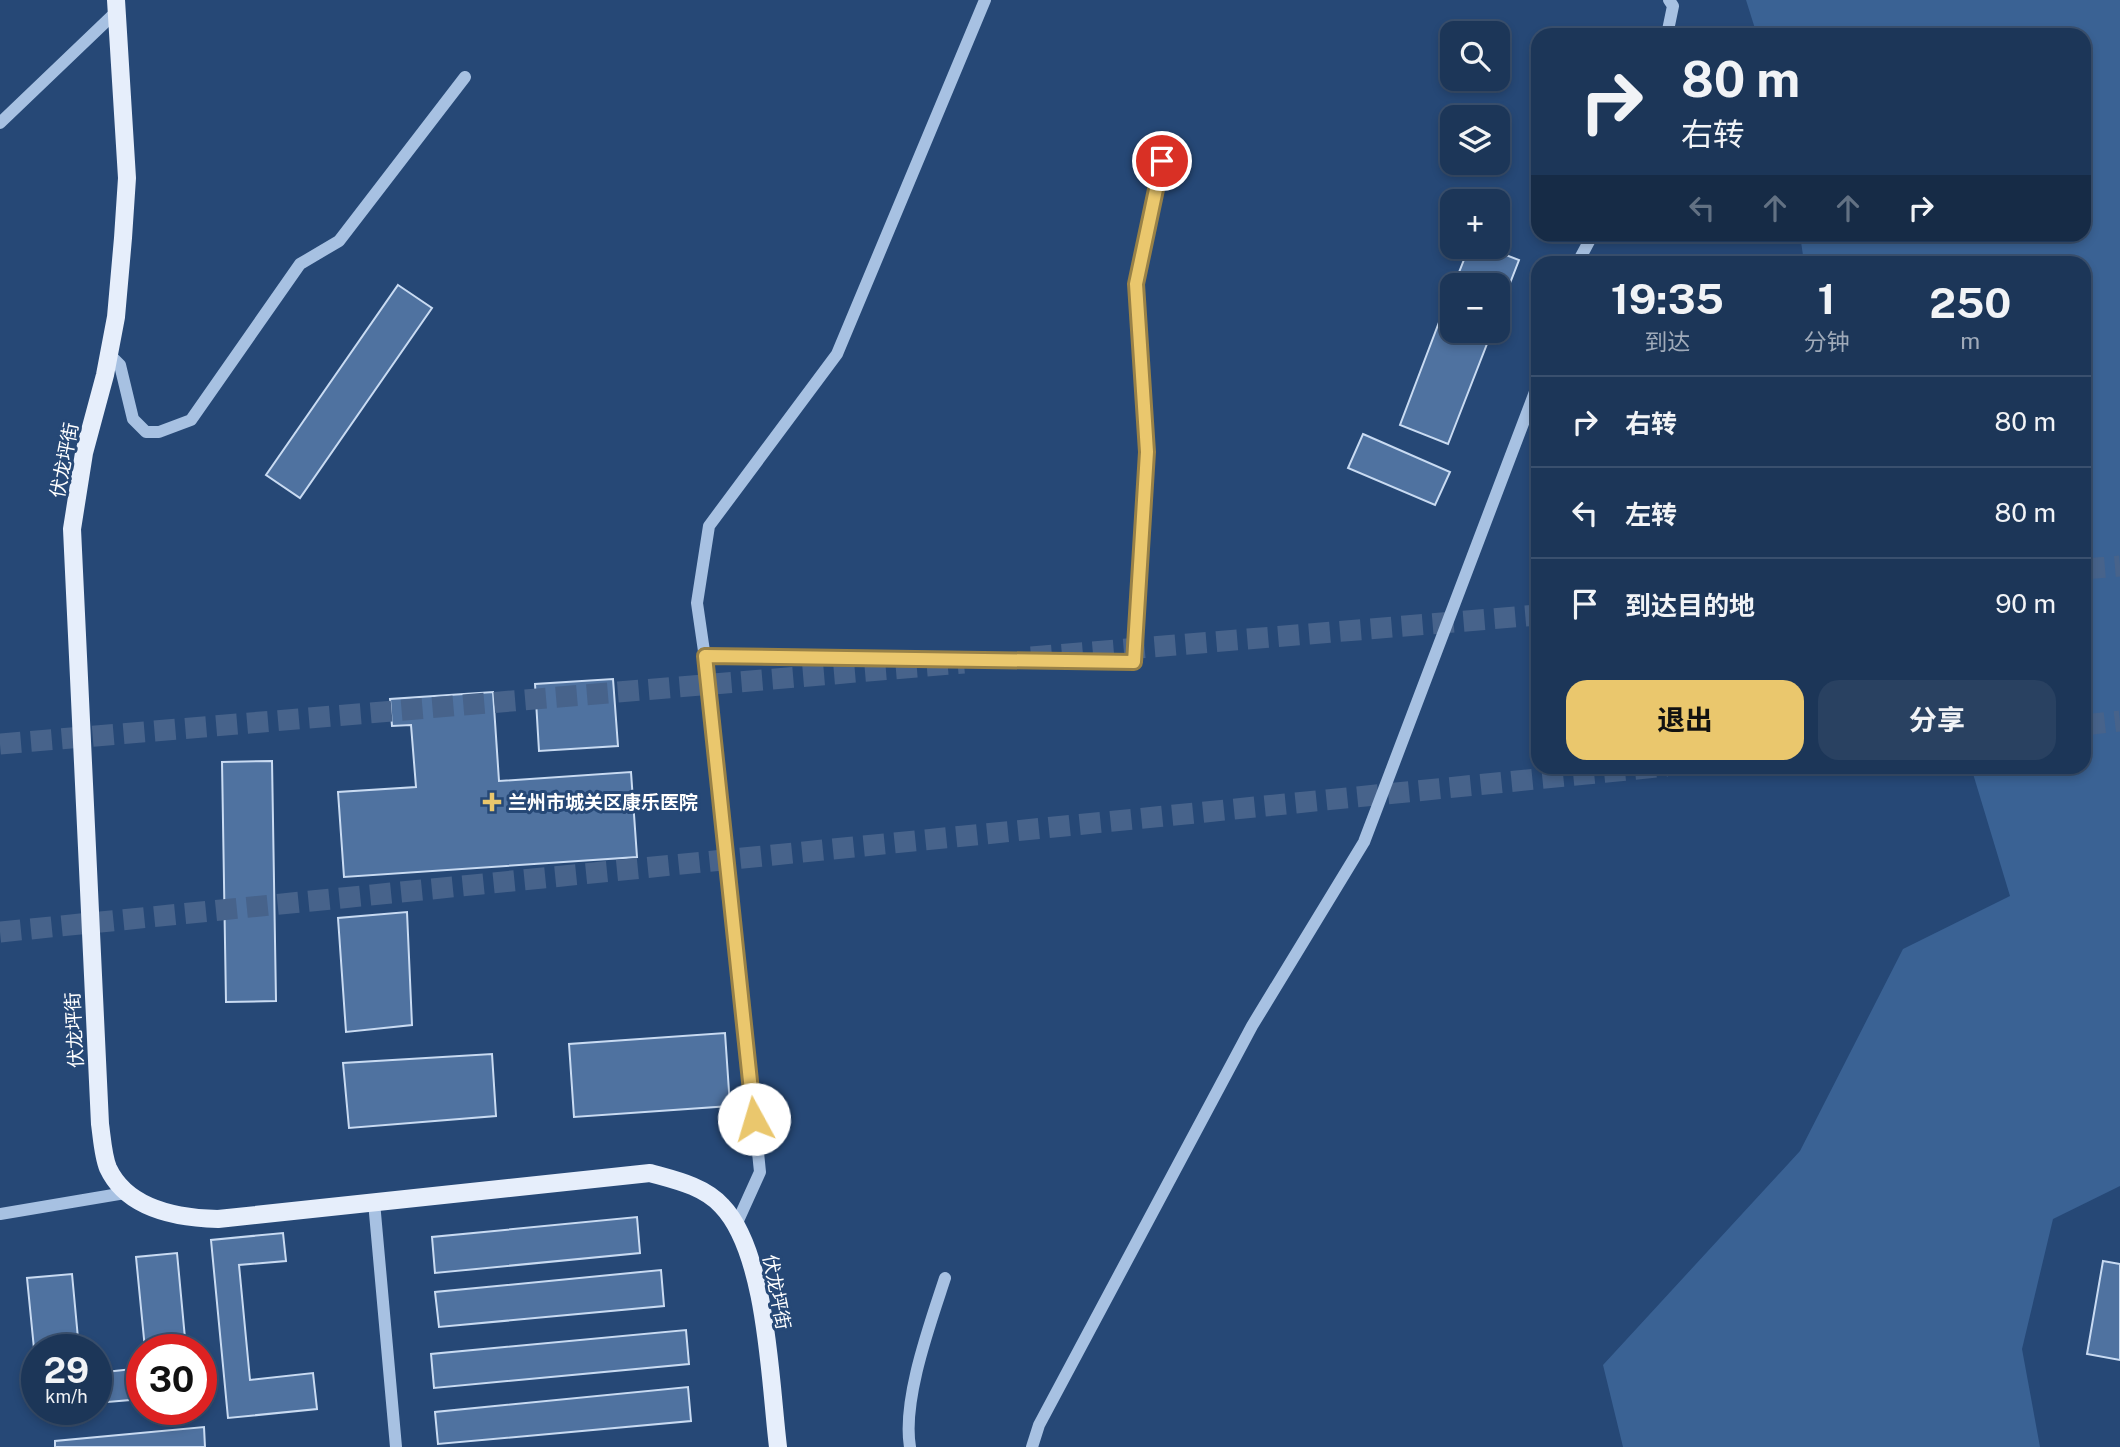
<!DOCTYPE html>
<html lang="zh">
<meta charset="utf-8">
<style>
:root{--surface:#1c3658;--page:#294161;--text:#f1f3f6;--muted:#a0abba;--line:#3a506e;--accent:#eac76d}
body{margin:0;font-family:"Public Sans","Noto Sans SC",sans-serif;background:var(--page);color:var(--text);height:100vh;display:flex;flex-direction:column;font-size:26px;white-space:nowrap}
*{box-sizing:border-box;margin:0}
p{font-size:23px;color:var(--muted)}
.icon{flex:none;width:38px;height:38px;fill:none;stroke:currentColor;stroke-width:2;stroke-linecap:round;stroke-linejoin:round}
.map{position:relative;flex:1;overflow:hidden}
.drawer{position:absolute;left:1531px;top:256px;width:560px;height:518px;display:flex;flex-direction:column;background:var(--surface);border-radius:21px;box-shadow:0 4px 10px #0003,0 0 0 2px var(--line)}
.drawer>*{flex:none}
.banner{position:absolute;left:1531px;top:28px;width:560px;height:214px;border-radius:21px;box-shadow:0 4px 10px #0003,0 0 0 2px var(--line);background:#1c3658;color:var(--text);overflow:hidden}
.controls{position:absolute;left:1440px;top:21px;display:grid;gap:14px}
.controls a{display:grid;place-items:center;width:70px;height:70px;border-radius:14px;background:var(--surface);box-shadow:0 4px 10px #0003,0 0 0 2px var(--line);font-size:35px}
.speed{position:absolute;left:21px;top:1334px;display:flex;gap:14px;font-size:35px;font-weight:700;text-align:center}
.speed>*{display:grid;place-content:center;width:91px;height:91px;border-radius:50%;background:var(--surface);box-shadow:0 4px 10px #0003,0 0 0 2px var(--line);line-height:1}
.speed small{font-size:18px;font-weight:400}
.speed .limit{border:10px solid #d22;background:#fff;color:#111}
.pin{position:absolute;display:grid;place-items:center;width:60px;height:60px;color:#fff;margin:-30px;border:4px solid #fff;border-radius:50%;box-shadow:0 2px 7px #0007}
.me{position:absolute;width:77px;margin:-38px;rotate:354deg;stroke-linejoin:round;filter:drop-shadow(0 0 5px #0008)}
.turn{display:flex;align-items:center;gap:24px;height:147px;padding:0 35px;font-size:32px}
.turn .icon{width:91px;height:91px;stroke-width:2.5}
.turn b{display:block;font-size:49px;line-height:60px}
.lanes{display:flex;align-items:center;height:66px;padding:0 35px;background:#0003;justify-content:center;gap:35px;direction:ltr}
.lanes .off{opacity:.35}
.eta{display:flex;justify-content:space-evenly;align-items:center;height:119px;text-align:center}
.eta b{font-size:42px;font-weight:700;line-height:49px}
.primary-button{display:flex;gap:14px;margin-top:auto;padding:14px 35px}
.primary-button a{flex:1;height:80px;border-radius:21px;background:var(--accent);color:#111;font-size:28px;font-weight:700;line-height:80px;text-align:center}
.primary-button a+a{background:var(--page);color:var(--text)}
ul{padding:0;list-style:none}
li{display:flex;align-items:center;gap:21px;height:91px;padding:0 35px;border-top:2px solid var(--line)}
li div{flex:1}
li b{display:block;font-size:26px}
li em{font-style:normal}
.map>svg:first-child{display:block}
.green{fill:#3a6294}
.building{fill:#4f72a0;stroke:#c9dbf2;stroke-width:2}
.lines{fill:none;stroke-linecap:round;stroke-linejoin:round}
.highway-tunnel{stroke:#47638b;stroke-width:21;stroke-dasharray:21 10;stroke-linecap:butt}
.minor{stroke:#a7c1e2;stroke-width:12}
.major{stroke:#e6eefb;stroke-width:18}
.route-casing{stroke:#988147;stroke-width:18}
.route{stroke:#eac76d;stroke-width:12}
.poi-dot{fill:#eac76d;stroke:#264876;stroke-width:2.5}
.labels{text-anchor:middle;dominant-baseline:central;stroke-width:6;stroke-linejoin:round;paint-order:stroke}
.street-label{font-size:19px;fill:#fff;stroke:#264876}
.poi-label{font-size:19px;font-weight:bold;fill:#fff;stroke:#264876;text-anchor:start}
</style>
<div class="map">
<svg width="2120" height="1447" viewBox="0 0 2120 1447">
<rect width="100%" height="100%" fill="#264876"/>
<path class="green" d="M1746,0H2120V1186L2053,1219L2022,1349L2040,1447H1623L1603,1365L1800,1151L1903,949L2010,896L1971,767L2084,766V262H1804L1800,235L2084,234V35H1757Z"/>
<path class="building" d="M1469,247H1485L1519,260L1498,314V285H1454Z
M398,285L432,308L300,498L266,475Z
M1452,288V331H1492L1448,444L1400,425Z
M1363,434L1450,472L1435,505L1348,468Z
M613,679L618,746L539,751L535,684Z
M493,692L499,781L631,772L637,857L344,877L338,792L416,787L411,725L392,726L390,699Z
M272,761L276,1001L226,1002L222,762Z
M407,912L412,1025L346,1032L338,918Z
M725,1033L730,1106L574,1117L569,1044Z
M492,1054L496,1116L349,1128L343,1063Z
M637,1217L640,1253L435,1273L432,1237Z
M283,1233L286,1261L239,1265L250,1380L313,1373L317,1409L228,1418L211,1240Z
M177,1253L186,1349H145L136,1257Z
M2103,1261L2120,1264V1360L2087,1354Z
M661,1270L664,1306L439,1327L435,1292Z
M72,1274L79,1349H37V1379L27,1278Z
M686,1330L689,1364L434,1388L431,1354Z
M142,1368V1399L96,1403V1373Z
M688,1387L691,1421L438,1444L435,1412Z
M204,1427L205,1447H55V1441Z"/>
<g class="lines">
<path class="highway-tunnel" d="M2084,569L2120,566
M1031,657L1538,615
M2084,725L2120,721
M0,744L964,663
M0,932L1667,766"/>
<path class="minor" d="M1667,35L1673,6L1669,0
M0,123L116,12
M1578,262L1593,234
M109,354L120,365L133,419L146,432H159L191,420L300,264L339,241L465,77
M705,656L1134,662L1147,452L1136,284L1162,161
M374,1202L396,1447
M0,1214L125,1193
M736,1225L760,1172L714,720L697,603L709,526L837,354L985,0
M910,1447C902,1400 930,1324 945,1278
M1032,1447L1039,1425L1252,1026L1364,842L1538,384"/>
<path class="major" d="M116,0L127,178L123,238L116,317L105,375L84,453L72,529L100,1124C102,1138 103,1156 108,1168C127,1209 177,1218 218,1219L650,1173C675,1180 704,1186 722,1206C767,1253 770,1382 778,1447"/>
</g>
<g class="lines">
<g class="route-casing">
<path id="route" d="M754,1119L705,656L1134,662L1147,452L1136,284L1162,161"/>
</g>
<use href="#route" class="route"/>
</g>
<path class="poi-dot" d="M488.5 791.5h7v7h7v7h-7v7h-7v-7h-7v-7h7z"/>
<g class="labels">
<g class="street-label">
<text transform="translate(64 460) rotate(-79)">伏龙坪街</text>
<text transform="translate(74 1030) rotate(-93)">伏龙坪街</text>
<text transform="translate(777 1292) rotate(79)">伏龙坪街</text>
</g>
<g class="poi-label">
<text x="508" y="802">兰州市城关区康乐医院</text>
</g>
</g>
</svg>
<div class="controls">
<a><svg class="icon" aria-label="search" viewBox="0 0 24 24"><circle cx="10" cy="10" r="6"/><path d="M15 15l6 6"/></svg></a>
<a><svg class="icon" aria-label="layers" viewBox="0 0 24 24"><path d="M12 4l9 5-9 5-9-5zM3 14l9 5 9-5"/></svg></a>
<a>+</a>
<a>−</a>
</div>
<div class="speed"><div>29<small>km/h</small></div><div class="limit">30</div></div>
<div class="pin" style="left:1162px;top:161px;background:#d93025"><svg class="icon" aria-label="arrive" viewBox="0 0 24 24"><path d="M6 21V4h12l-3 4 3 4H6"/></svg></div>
<svg class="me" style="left:754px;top:1119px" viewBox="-20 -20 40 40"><circle r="19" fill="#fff"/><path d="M0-13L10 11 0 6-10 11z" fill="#eac76d"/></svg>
<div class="banner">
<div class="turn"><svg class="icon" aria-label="right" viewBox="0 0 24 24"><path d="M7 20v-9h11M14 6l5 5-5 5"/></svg><div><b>80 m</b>右转</div></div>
<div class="lanes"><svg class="icon off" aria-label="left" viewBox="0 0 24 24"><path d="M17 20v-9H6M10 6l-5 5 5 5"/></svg><svg class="icon off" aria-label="ahead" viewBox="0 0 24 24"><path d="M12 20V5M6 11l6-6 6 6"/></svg><svg class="icon off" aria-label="ahead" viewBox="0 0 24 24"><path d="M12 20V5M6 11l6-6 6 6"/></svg><svg class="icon" aria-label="right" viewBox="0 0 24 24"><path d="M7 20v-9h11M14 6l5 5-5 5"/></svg></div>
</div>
<section class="drawer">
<div class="eta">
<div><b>19:35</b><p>到达</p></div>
<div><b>1</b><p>分钟</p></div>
<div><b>250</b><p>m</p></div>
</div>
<ul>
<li><svg class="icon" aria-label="right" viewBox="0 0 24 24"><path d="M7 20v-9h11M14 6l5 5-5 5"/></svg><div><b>右转</b></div><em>80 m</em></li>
<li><svg class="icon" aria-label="left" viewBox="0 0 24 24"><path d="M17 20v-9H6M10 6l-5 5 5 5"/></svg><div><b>左转</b></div><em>80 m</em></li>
<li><svg class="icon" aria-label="arrive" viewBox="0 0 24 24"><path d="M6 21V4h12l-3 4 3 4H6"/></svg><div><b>到达目的地</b></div><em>90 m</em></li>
</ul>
<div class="primary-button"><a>退出</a><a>分享</a></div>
</section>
</div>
